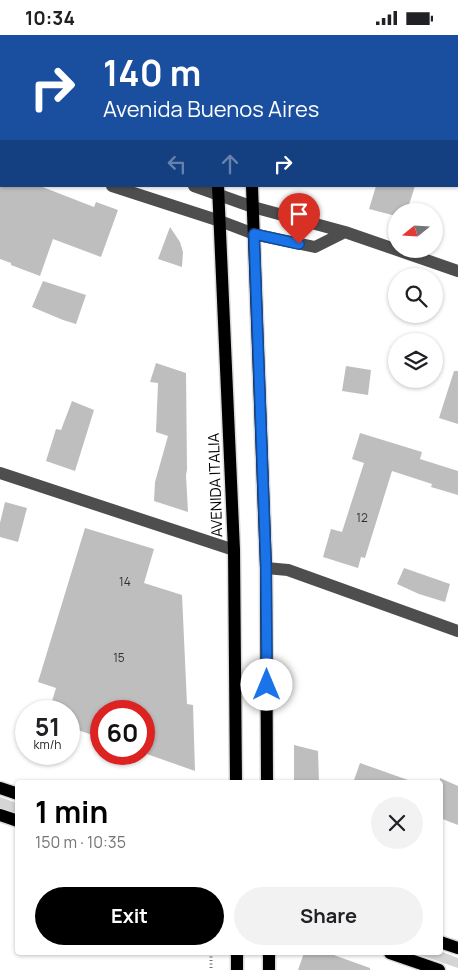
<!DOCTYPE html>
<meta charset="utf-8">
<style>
:root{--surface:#fff;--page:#f2f2f2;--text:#202124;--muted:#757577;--accent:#000}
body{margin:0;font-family:Manrope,sans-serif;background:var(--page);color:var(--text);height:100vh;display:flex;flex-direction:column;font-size:19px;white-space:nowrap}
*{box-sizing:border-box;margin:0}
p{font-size:16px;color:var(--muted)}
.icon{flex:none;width:28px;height:28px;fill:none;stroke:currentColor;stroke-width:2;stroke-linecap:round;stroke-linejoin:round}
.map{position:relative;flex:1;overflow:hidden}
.sheet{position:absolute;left:15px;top:745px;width:428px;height:175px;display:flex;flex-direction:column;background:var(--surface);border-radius:5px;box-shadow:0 1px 4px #0004}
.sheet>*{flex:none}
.guide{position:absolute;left:0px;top:0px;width:459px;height:152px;box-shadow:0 1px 4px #0004;background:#1a4fa0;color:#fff;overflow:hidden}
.needle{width:32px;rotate:252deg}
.fabs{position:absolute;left:388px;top:168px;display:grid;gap:10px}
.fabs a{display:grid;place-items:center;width:55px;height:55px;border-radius:50%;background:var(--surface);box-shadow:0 1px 4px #0004;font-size:25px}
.speed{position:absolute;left:15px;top:665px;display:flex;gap:10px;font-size:25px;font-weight:700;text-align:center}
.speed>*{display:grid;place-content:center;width:65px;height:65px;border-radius:50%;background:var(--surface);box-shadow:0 1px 4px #0004;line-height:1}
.speed small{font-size:12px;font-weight:400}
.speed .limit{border:8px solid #d22;background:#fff;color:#111}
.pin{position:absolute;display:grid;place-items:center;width:42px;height:42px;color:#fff;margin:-51px -21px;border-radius:50% 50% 50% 0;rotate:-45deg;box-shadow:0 0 5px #0007}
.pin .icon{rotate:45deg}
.me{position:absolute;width:55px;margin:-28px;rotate:0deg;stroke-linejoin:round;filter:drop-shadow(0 0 4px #0008)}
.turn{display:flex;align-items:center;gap:18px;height:105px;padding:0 20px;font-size:22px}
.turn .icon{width:65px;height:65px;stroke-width:2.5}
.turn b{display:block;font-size:35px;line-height:42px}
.lanes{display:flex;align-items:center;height:48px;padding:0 20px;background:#0003;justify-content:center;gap:25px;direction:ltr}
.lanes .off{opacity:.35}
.round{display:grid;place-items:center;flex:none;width:52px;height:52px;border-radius:26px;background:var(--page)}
.overview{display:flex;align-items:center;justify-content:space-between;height:85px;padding:0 20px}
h1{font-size:30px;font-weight:700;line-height:38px;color:var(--accent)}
.button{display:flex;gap:10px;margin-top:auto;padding:10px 20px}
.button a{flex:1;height:58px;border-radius:30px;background:var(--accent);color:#fff;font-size:20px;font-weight:700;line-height:58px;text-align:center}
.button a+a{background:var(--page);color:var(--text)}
.status{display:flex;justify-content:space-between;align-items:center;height:35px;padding:0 25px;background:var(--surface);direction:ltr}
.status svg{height:14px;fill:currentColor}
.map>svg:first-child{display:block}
.green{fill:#d5d5d5}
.building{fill:#bebebe}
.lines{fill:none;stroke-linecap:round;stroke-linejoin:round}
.major-casing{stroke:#dbdbdb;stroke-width:15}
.path{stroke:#707070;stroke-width:3;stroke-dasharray:1 2.5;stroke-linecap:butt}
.minor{stroke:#4e4e4e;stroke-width:12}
.major{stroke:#000;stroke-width:12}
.route-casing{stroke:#114b97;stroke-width:12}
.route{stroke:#1a73e8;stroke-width:9}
.labels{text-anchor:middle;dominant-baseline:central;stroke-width:4.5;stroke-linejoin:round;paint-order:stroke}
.number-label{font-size:12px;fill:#303030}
.street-label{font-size:15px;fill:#000;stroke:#fff}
</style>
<div class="status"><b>10:34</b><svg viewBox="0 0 49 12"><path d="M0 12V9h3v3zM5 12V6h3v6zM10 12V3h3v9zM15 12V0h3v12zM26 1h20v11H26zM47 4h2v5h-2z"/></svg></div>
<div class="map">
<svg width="458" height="935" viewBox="0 0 458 935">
<rect width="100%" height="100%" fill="#fff"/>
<path class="green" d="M0,762L17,768V779L0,773Z
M440,916L458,923V933L414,918H440Z"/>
<path class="building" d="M0,151H40L94,172L96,167L118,175L101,222L53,204L40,241L11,230V228L0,224Z
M376,151H415L407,176H396V181L369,174Z
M170,192L180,207L183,217L182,232L158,224Z
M43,246L86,260L76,289L63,285L32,272Z
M156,328L186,338L187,435L186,440L188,477L154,466L155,447L168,401L156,397L158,348L150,347Z
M346,331L371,335L368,360L342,356Z
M454,336H458V389L439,383Z
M72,366L94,375L75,436L46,426L56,394L61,395Z
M360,398L422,417L420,424L458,436V460L431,452L432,449L392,436L365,523L361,522L358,533L323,522L331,494L342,497L364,428L352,424Z
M5,467L27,473L18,507L0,502V488Z
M85,493L154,514L144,548L182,560L187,669L193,670L195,736L144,718V676H101V703L69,692V676H49L56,653L38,647Z
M404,533L450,549L445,567L419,559L397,549Z
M294,710L318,716L319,746H294Z
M360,728L408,745L407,748H353Z
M440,743L458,751V790L440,783Z
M304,918H328L370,933V935H298Z"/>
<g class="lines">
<g class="major-casing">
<path id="major" d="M215,0V1
M250,0V1
M218,151L234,515L236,748
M252,151L266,533L267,748
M0,753L18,759
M0,780L18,786
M440,907L458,913
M237,918V935
M269,918V935
M390,918L439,935"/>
</g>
<path class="path" d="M211,918V935"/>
<path class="minor" d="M394,0L398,1
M0,81L1,82
M0,115H1
M112,151L220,186L254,199L315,212L345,197
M194,151L253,172L345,197L458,236
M0,438L234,515
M266,533L288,535L458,596"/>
<use href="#major" class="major"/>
</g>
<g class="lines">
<g class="route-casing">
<path id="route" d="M267,650L266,532L254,199L299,209"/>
</g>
<use href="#route" class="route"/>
</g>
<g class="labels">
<g class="number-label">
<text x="362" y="482">12</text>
<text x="125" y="546">14</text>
<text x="119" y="622">15</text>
</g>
<g class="street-label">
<text transform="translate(215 450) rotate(-92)">AVENIDA ITALIA</text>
</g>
</g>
</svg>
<div class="fabs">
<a><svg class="needle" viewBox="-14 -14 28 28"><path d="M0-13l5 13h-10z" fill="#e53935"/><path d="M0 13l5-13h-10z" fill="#757577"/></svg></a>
<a><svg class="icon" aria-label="search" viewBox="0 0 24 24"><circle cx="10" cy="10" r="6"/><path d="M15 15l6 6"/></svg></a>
<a><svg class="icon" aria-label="layers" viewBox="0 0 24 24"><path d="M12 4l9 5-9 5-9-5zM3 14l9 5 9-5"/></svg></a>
</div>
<div class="speed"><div>51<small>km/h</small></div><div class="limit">60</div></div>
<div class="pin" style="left:299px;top:209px;background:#d93025"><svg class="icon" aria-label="arrive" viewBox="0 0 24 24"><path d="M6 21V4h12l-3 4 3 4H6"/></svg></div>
<svg class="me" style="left:267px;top:650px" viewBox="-20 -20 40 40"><circle r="19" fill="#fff"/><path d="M0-13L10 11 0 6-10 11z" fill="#1a73e8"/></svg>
<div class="guide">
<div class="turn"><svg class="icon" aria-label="right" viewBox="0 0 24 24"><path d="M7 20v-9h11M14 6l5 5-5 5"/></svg><div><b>140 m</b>Avenida Buenos Aires</div></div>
<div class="lanes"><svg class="icon off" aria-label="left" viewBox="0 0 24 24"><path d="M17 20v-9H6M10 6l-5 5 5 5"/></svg><svg class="icon off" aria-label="ahead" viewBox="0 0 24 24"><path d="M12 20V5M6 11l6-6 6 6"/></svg><svg class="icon" aria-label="right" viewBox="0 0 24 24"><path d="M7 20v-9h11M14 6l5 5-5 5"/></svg></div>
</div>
<section class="sheet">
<div class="overview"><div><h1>1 min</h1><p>150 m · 10:35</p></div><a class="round"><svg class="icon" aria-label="close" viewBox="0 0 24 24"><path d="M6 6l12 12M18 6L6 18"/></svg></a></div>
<div class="button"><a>Exit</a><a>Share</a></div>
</section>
</div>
